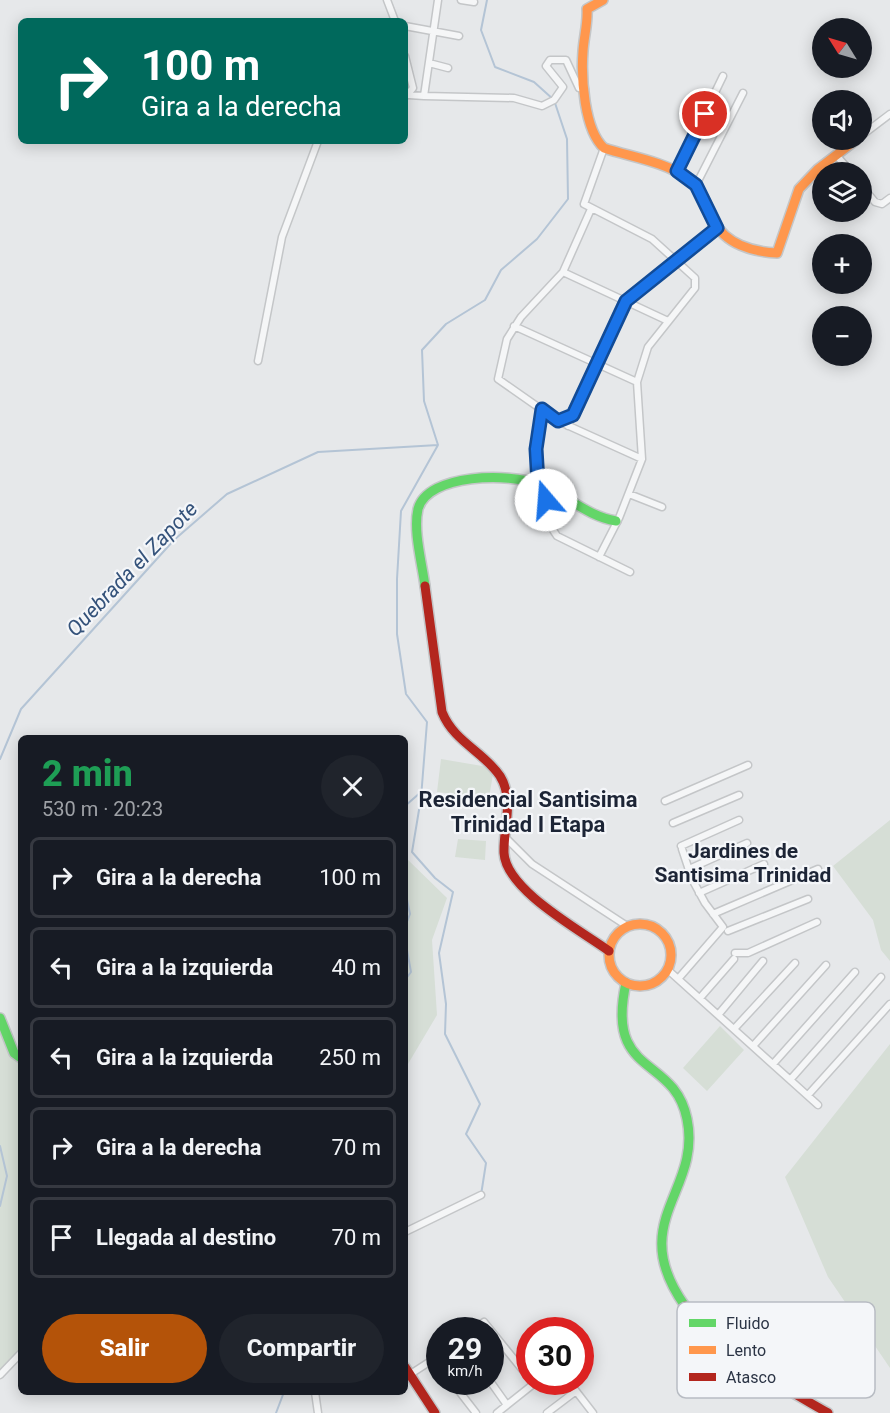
<!DOCTYPE html>
<html lang="es">
<meta charset="utf-8">
<style>
:root{--surface:#171b24;--page:#20242c;--text:#f1f3f6;--muted:#9ea1a6;--line:#363941;--accent:#b45309}
body{margin:0;font-family:Roboto,sans-serif;background:var(--page);color:var(--text);height:100vh;display:flex;flex-direction:column;font-size:22px;white-space:nowrap}
*{box-sizing:border-box;margin:0}
p{font-size:20px;color:var(--muted)}
.icon{flex:none;width:33px;height:33px;fill:none;stroke:currentColor;stroke-width:2;stroke-linecap:round;stroke-linejoin:round}
.map{position:relative;flex:1;overflow:hidden}
.side{position:absolute;left:18px;top:735px;width:390px;height:660px;display:flex;flex-direction:column;background:var(--surface);border-radius:9px;box-shadow:0 3px 15px #0003}
.side>*{flex:none}
.banner{position:absolute;left:18px;top:18px;width:390px;height:126px;border-radius:9px;box-shadow:0 3px 15px #0003;background:#00695c;color:#fff;overflow:hidden}
.needle{width:39px;rotate:307deg}
.controls{position:absolute;left:812px;top:18px;display:grid;gap:12px}
.controls a{display:grid;place-items:center;width:60px;height:60px;border-radius:50%;background:var(--surface);box-shadow:0 3px 15px #0003;font-size:30px}
.speed{position:absolute;left:426px;top:1317px;display:flex;gap:12px;font-size:30px;font-weight:700;text-align:center}
.speed>*{display:grid;place-content:center;width:78px;height:78px;border-radius:50%;background:var(--surface);box-shadow:0 3px 15px #0003;line-height:1}
.speed small{font-size:15px;font-weight:400}
.speed .limit{border:9px solid #d22;background:#fff;color:#111}
.pin{position:absolute;display:grid;place-items:center;width:51px;height:51px;color:#fff;margin:-26px;border:3px solid #fff;border-radius:50%;box-shadow:0 2px 6px #0007}
.me{position:absolute;width:66px;margin:-33px;rotate:342deg;stroke-linejoin:round;filter:drop-shadow(0 0 4px #0008)}
.turn{display:flex;align-items:center;gap:21px;height:126px;padding:0 24px;font-size:27px}
.turn .icon{width:78px;height:78px;stroke-width:2.5}
.turn b{display:block;font-size:42px;line-height:51px}
.round{display:grid;place-items:center;flex:none;width:63px;height:63px;border-radius:32px;background:var(--page)}
.headline{display:flex;align-items:center;justify-content:space-between;height:102px;padding:0 24px}
h1{font-size:36px;font-weight:800;line-height:45px;color:#1e9e55}
.button{display:flex;gap:12px;margin-top:auto;padding:12px 24px}
.button a{flex:1;height:69px;border-radius:36px;background:var(--accent);color:#fff;font-size:24px;font-weight:800;line-height:69px;text-align:center}
.button a+a{background:var(--page);color:var(--text)}
ul{padding:0;list-style:none}
li{display:flex;align-items:center;gap:18px;height:81px;margin:0 12px 9px;padding:0 12px;border:3px solid var(--line);border-radius:9px}
li div{flex:1}
li b{display:block;font-size:22px}
li em{font-style:normal}
.map>svg:first-child{display:block}
.green{fill:#d6ded6}
.lines{fill:none;stroke-linecap:round;stroke-linejoin:round}
.stream{stroke:#b4c4d5;stroke-width:2}
.street-casing{stroke:#c4c6c8;stroke-width:9}
.fast-casing{stroke:#c4c6c8;stroke-width:12}
.slow-casing{stroke:#c4c6c8;stroke-width:12}
.jam-casing{stroke:#c4c6c8;stroke-width:12}
.street{stroke:#f5f6f7;stroke-width:6}
.fast{stroke:#63d668;stroke-width:9}
.slow{stroke:#ff974d;stroke-width:9}
.jam{stroke:#b3261e;stroke-width:9}
.route-casing{stroke:#114b97;stroke-width:15}
.route{stroke:#1a73e8;stroke-width:10}
.labels{text-anchor:middle;dominant-baseline:central;stroke-width:4.5;stroke-linejoin:round;paint-order:stroke}
.water-label{font-size:21px;font-style:italic;fill:#34527a;stroke:#f4f6f9}
.neighbourhood-label{font-size:21px;font-weight:bold;fill:#1d2536;stroke:#f4f6f9}
.quarter-label{font-size:22px;font-weight:bold;fill:#1d2536;stroke:#f4f6f9}
.key{fill:#f4f6f9;stroke:#b8bcc3;stroke-width:1.5}
.key-label{font-size:16px;fill:#2b3445}
</style>
<div class="map">
<svg width="890" height="1413" viewBox="0 0 890 1413">
<rect width="100%" height="100%" fill="#e6e8ea"/>
<path class="green" d="M441,759L494,768L489,798L437,792Z
M890,820V961L881,950L873,920L833,866Z
M458,839L486,841L485,860L455,857Z
M405,857L447,898L432,940L437,1015L405,1069Z
M720,1026L744,1050L707,1091L683,1068Z
M0,1032L21,1066V1351L0,1372Z
M890,1044V1368L828,1277L785,1177Z"/>
<g class="lines">
<path class="stream" d="M438,445L401,511L397,579V634L406,694L427,722L421,798L412,852L435,878L453,892L439,953L446,1004L445,1034L480,1104L466,1134L486,1163L481,1195
M438,445L424,401L422,350L446,324L485,300L501,270L537,239L568,199L567,139L554,100L534,82L495,67L481,30L487,0
M0,759L21,709L174,540L227,494L318,452L438,445
M405,806L421,792
M405,890L410,914L405,927
M405,939L411,972L405,980
M0,1146L7,1176L0,1206
M276,1413L284,1392"/>
<g class="street-casing">
<path id="street" d="M387,0L395,21
M461,0L474,2
M405,26L459,36
M405,56L413,88L406,96
M429,63L448,68
M409,95L424,96L438,0
M424,96L514,98L542,106L554,100L563,87L546,66L550,60H566L579,88L585,89
M861,136L890,114
M836,155L851,172
M677,171L723,76
M696,185L743,93
M861,185L875,202L882,204L890,198
M591,209L563,272L521,317L507,339L498,379L558,421L642,459
M563,272L668,321
M514,326L637,382
M258,361L282,237L318,141
M568,426L626,301L717,228
M538,483L536,449L542,409
M545,488L553,530L557,536L630,572
M629,494L662,507
M599,557L619,518L642,459L637,382L648,347L695,288V278L652,239L584,204L604,148
M665,801L748,765
M673,823L739,795
M507,839L532,864L627,926
M681,846L739,820
M689,869L747,843
M699,893L764,864
M713,914L818,869
M728,931L808,899
M735,953H748L817,922
M668,970L818,1105
M678,979L723,927L705,903L692,879L682,849
M700,998L734,959
M718,1015L763,961
M734,1029L795,963
M753,1046L826,965
M773,1064L855,972
M790,1080L881,977
M808,1095L890,1004
M405,1232L481,1195
M472,1330L484,1322L530,1379
M0,1375L21,1353
M409,1375L440,1355
M490,1381L507,1405
M452,1382L476,1413
M569,1382L593,1413
M315,1392L318,1413
M497,1413L536,1382
M547,1413L576,1391"/>
</g>
<g class="fast-casing">
<path id="fast" d="M425,586C422,563 413,531 418,509C428,473 510,473 538,484C566,494 586,516 616,521
M626,983C605,1078 674,1054 687,1119C702,1192 625,1221 685,1306
M0,1018L14,1053L21,1058"/>
</g>
<g class="slow-casing">
<path id="slow" d="M603,0L587,9C588,23 584,36 583,51C581,77 584,130 604,148C631,157 663,161 687,178C702,189 706,205 714,221C725,244 753,252 777,253L799,189L818,169L856,140
M609 955a31 31 0 1 1 62 0a31 31 0 1 1-62 0Z"/>
</g>
<g class="jam-casing">
<path id="jam" d="M425,586L442,712C454,742 483,751 500,776C515,800 503,827 504,853C506,890 580,930 609,951
M685,1306C719,1354 778,1384 828,1413
M405,1367L435,1413"/>
</g>
<use href="#street" class="street"/>
<use href="#fast" class="fast"/>
<use href="#slow" class="slow"/>
<use href="#jam" class="jam"/>
</g>
<g class="lines">
<g class="route-casing">
<path id="route" d="M546,500L545,488L538,483L536,449L542,409L558,421L573,415L626,301L717,228L696,185L677,171L705,114"/>
</g>
<use href="#route" class="route"/>
</g>
<g class="labels">
<g class="water-label">
<text transform="translate(132 569) rotate(-46)">Quebrada el Zapote</text>
</g>
<g class="neighbourhood-label">
<text x="743" y="851">Jardines de<tspan x="743" dy="24">Santisima Trinidad</tspan></text>
</g>
<g class="quarter-label">
<text x="528" y="799">Residencial Santisima<tspan x="528" dy="25">Trinidad I Etapa</tspan></text>
</g>
</g>
<rect x="677" y="1302" width="198" height="96" rx="9" class="key"/>
<rect x="689" y="1319" width="27" height="8" fill="#63d668"/>
<rect x="689" y="1346" width="27" height="8" fill="#ff974d"/>
<rect x="689" y="1373" width="27" height="8" fill="#b3261e"/>
<g class="key-label">
<text x="726" y="1329">Fluido</text>
<text x="726" y="1356">Lento</text>
<text x="726" y="1383">Atasco</text>
</g>
</svg>
<div class="controls">
<a><svg class="needle" viewBox="-14 -14 28 28"><path d="M0-13l5 13h-10z" fill="#e53935"/><path d="M0 13l5-13h-10z" fill="#9ea1a6"/></svg></a>
<a><svg class="icon" aria-label="sound" viewBox="0 0 24 24"><path d="M4 9h4l5-4v14l-5-4H4zM17 9q2 3 0 6"/></svg></a>
<a><svg class="icon" aria-label="layers" viewBox="0 0 24 24"><path d="M12 4l9 5-9 5-9-5zM3 14l9 5 9-5"/></svg></a>
<a>+</a>
<a>−</a>
</div>
<div class="speed"><div>29<small>km/h</small></div><div class="limit">30</div></div>
<div class="pin" style="left:705px;top:114px;background:#d93025"><svg class="icon" aria-label="arrive" viewBox="0 0 24 24"><path d="M6 21V4h12l-3 4 3 4H6"/></svg></div>
<svg class="me" style="left:546px;top:500px" viewBox="-20 -20 40 40"><circle r="19" fill="#fff"/><path d="M0-13L10 11 0 6-10 11z" fill="#1a73e8"/></svg>
<div class="banner">
<div class="turn"><svg class="icon" aria-label="right" viewBox="0 0 24 24"><path d="M7 20v-9h11M14 6l5 5-5 5"/></svg><div><b>100 m</b>Gira a la derecha</div></div>
</div>
<section class="side">
<div class="headline"><div><h1>2 min</h1><p>530 m · 20:23</p></div><a class="round"><svg class="icon" aria-label="close" viewBox="0 0 24 24"><path d="M6 6l12 12M18 6L6 18"/></svg></a></div>
<ul>
<li><svg class="icon" aria-label="right" viewBox="0 0 24 24"><path d="M7 20v-9h11M14 6l5 5-5 5"/></svg><div><b>Gira a la derecha</b></div><em>100 m</em></li>
<li><svg class="icon" aria-label="left" viewBox="0 0 24 24"><path d="M17 20v-9H6M10 6l-5 5 5 5"/></svg><div><b>Gira a la izquierda</b></div><em>40 m</em></li>
<li><svg class="icon" aria-label="left" viewBox="0 0 24 24"><path d="M17 20v-9H6M10 6l-5 5 5 5"/></svg><div><b>Gira a la izquierda</b></div><em>250 m</em></li>
<li><svg class="icon" aria-label="right" viewBox="0 0 24 24"><path d="M7 20v-9h11M14 6l5 5-5 5"/></svg><div><b>Gira a la derecha</b></div><em>70 m</em></li>
<li><svg class="icon" aria-label="arrive" viewBox="0 0 24 24"><path d="M6 21V4h12l-3 4 3 4H6"/></svg><div><b>Llegada al destino</b></div><em>70 m</em></li>
</ul>
<div class="button"><a>Salir</a><a>Compartir</a></div>
</section>
</div>
